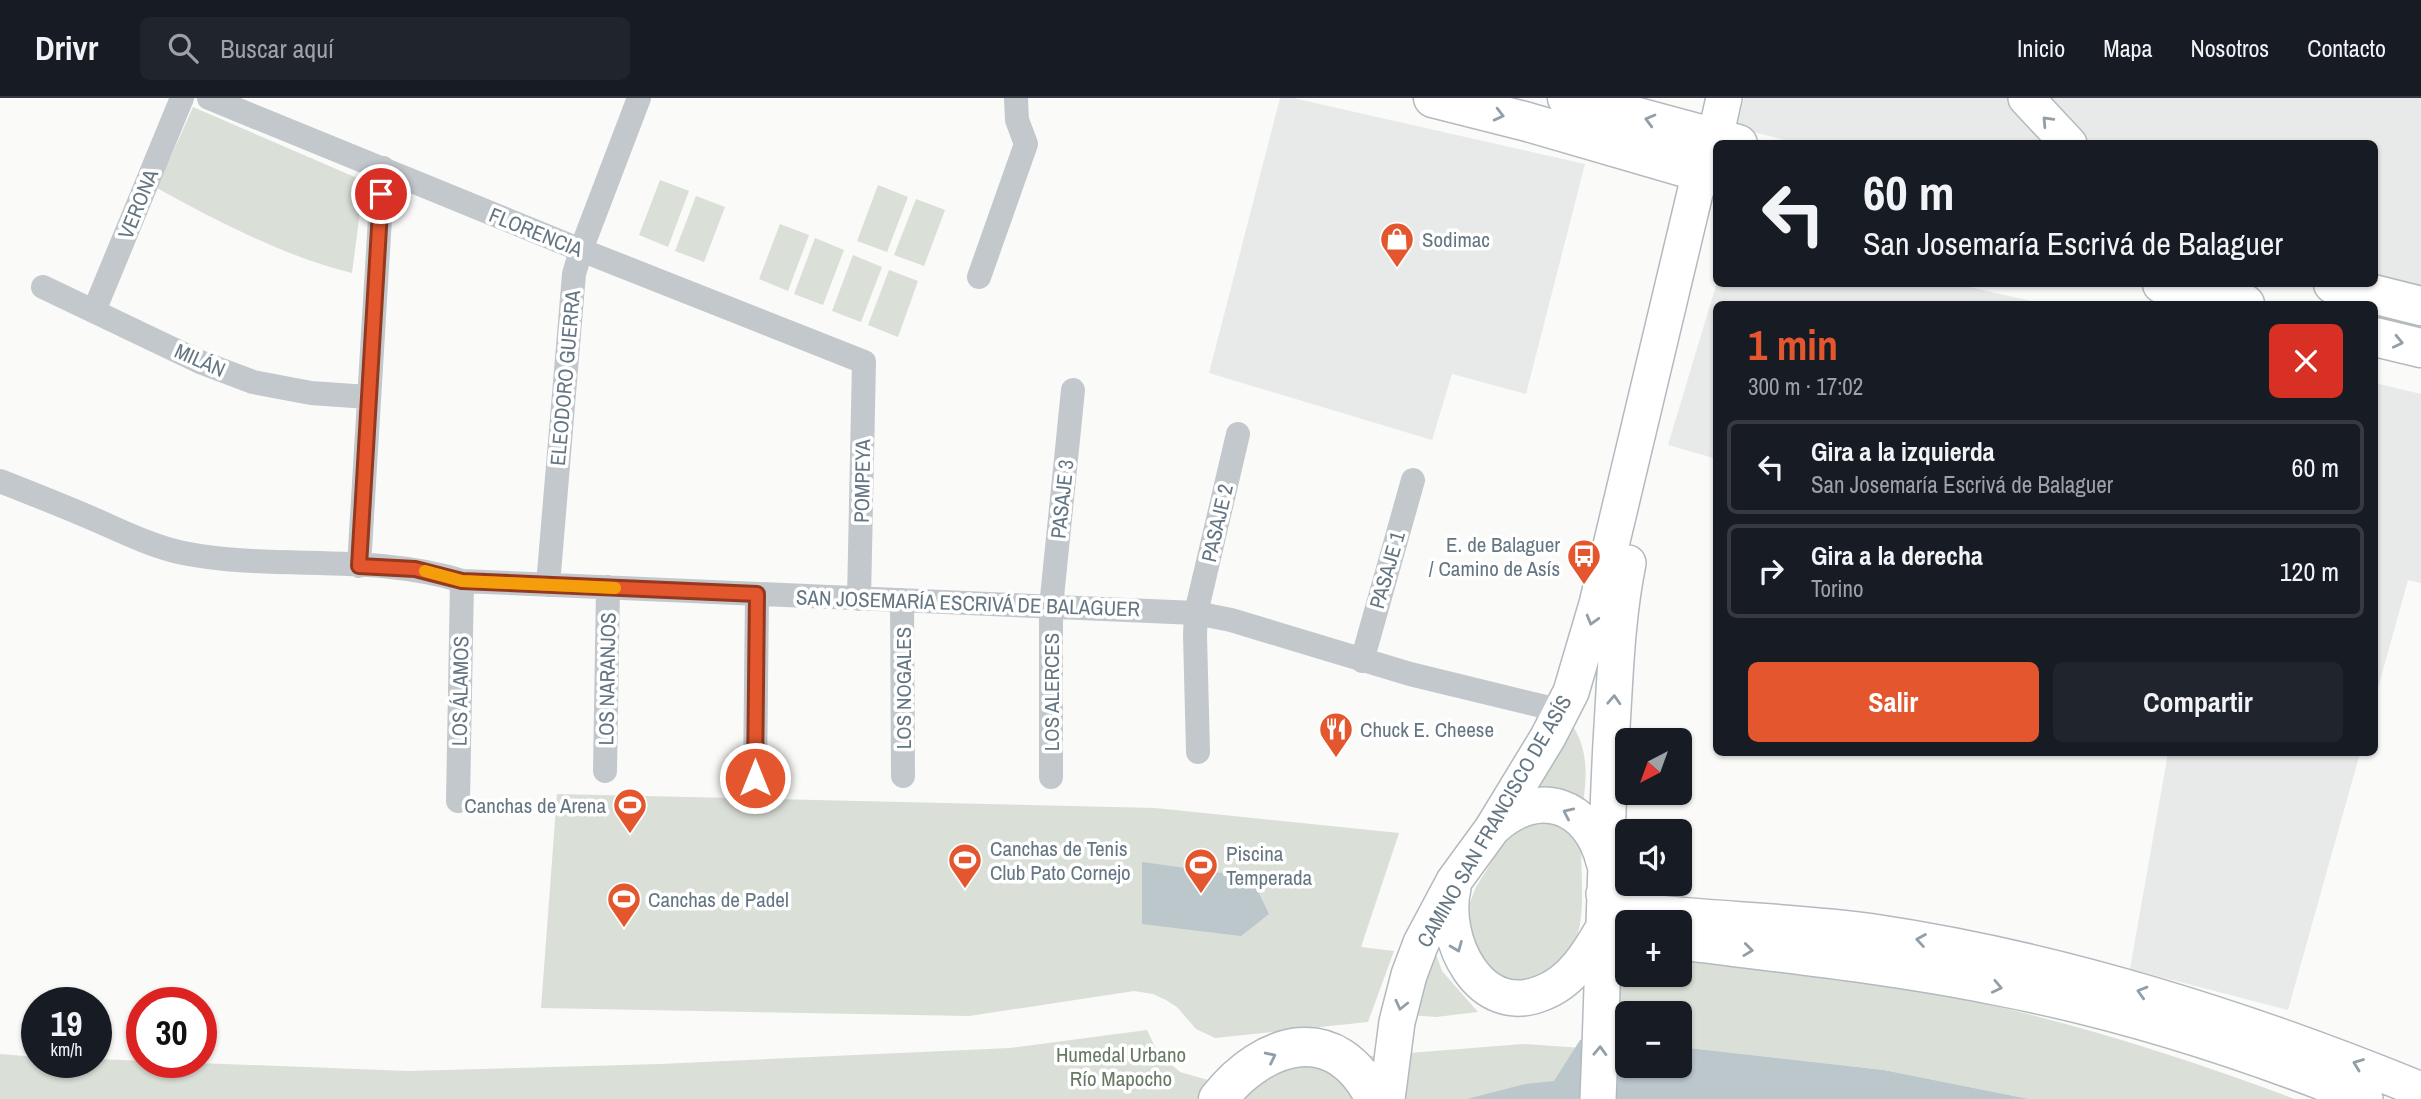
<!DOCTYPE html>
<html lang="es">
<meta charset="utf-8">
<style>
:root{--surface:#171b24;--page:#20242c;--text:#f1f3f6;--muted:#9ea1a6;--line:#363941;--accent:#e4572e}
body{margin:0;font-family:"Archivo Narrow",sans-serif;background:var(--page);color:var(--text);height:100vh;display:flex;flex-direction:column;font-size:26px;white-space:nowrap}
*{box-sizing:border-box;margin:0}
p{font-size:23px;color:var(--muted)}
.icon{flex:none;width:38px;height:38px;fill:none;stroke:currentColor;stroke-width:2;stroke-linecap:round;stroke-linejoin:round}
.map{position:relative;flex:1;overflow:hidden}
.side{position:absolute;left:1713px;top:203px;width:665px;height:455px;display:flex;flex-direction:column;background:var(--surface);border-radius:10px;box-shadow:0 2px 5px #0004}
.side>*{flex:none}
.guide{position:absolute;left:1713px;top:42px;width:665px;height:147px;border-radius:10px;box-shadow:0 2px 5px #0004;background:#171b24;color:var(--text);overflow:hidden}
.needle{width:46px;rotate:221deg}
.fabs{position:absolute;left:1615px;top:630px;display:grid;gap:14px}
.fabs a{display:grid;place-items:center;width:77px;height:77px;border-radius:10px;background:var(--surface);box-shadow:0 2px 5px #0004;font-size:35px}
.speed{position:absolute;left:21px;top:889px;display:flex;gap:14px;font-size:35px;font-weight:700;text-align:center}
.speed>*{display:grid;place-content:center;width:91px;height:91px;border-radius:50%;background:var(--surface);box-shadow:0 2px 5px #0004;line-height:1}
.speed small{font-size:18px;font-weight:400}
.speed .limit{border:10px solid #d22;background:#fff;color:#111}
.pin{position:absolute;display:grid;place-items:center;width:60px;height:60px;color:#fff;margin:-30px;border:4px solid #fff;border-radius:50%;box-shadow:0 2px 7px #0007}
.me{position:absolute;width:77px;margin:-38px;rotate:0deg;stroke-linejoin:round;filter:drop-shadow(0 0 5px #0008)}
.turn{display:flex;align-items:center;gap:24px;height:147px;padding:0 35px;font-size:32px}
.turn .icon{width:91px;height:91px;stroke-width:2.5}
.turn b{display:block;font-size:49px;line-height:60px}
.round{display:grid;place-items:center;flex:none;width:74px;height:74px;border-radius:10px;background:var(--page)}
.overview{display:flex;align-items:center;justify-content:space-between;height:119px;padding:0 35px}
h1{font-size:42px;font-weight:800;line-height:52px;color:var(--accent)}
.action{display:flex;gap:14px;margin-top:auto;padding:14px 35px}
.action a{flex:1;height:80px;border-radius:10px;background:var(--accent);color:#fff;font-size:28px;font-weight:800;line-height:80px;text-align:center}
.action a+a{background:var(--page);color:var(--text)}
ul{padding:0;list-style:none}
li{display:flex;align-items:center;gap:21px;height:94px;margin:0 14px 10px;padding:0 21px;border:4px solid var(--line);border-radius:10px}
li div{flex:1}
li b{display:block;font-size:26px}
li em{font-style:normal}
header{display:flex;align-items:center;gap:42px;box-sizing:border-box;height:98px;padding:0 35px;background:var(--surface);border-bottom:2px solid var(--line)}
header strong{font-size:33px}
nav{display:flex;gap:38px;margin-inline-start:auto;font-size:24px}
.search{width:490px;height:63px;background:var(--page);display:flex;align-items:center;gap:18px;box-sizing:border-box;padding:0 24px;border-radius:10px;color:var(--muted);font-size:26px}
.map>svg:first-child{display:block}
.built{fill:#e8e9e9}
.green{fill:#dadfd7}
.water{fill:#bbc7cb}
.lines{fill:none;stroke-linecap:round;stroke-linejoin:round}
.secondary-casing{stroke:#b3babf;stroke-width:38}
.primary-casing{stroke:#b5babe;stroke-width:41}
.highway-casing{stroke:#b4b9bd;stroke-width:41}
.street{stroke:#c3c8cc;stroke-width:24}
.secondary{stroke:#fff;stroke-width:35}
.primary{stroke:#fff;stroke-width:38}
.highway{stroke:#fff;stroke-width:38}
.oneway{stroke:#939fa8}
.route-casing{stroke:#94391e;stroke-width:18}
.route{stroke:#e4572e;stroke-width:12}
.slow{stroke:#f59e0b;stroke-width:12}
.labels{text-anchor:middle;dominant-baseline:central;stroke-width:7;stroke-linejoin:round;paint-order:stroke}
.street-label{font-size:21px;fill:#657683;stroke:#fff}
.poi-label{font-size:21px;fill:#657683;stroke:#fff;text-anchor:start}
.park-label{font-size:21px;fill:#687a64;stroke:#fff}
</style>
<header>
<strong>Drivr</strong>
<div class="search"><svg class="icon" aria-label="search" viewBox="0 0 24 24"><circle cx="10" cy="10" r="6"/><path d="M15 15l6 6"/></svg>Buscar aquí</div>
<nav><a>Inicio</a><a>Mapa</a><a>Nosotros</a><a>Contacto</a></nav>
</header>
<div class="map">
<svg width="2421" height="1001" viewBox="0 0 2421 1001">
<rect width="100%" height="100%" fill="#fafaf8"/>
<path class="built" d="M1280,0H1293L1585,66L1526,296L1452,276L1432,342L1209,275Z
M1744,0H2421V192L2375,182V46H1801L1737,30Z
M1717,184L1956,186L2044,206H1717V361L1668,347Z
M2375,285L2421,296V485L2408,482L2375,601Z
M2168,655H2360L2288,912L2130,871Z"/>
<path class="green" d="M193,9L364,83L352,175C284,158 218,124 157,90Z
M660,82L689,93L668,149L639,137Z
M878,87L908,99L887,154L857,143Z
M696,98L725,109L704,164L675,153Z
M916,101L945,112L924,168L894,157Z
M780,126L809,137L788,193L759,181Z
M815,140L844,152L823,207L794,196Z
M853,157L882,169L861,224L832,213Z
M889,172L918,183L898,239L868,227Z
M1574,630C1588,653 1587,679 1583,705L1530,696L1566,632Z
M557,696L1155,710L1399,735L1361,849L1394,853L1368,924L1215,940L1196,931L1177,909L1166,902L1153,896L1134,893L969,918L541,910Z
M1548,718L1581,743C1581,767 1584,804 1580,826C1575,856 1539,894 1506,883C1496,880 1487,871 1478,865L1464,820L1476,789L1512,731Z
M1432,845L1442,873L1478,914L1436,919L1410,917Z
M1628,857V877H1680V861C1728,866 1776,869 1823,875C1985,898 2143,944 2295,1001H2029L1884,972L1680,949V915H1628L1627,943L1616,941L1618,865Z
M1147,932L1158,955L1180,974L1215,984L1299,967L1359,959L1523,946L1627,953L1628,968H1680L1983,1001H0V956L37,959V964H96V961L408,973L660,966L1010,950Z"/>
<path class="water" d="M1142,764L1251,779L1269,816L1241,838L1142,826Z
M1616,941L1627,943L1628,968H1680V949L1884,972L2029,1001H1467L1525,986L1554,983L1580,942Z"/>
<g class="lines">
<g class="secondary-casing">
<path id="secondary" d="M2026,0L2069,46
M1494,729C1539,688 1590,707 1604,764
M1453,790C1441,841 1479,921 1542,895C1572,884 1589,855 1604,829
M1604,796L1618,806L1637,813C1715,822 1795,823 1874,834C2062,862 2245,920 2421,992
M1680,844C1785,857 1891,868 1995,889C2121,913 2246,953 2365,1001
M1387,1001L1397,924L1409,877L1421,845L1454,783L1492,731L1548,639L1571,594L1597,506L1700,74L1715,40L1724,0
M1598,1001C1603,882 1605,763 1611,645C1615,585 1616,524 1628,465"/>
</g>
<g class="primary-casing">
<path id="primary" d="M1433,0L1524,23L1717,79
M1567,0L1738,46
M2162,186L2245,206
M2333,186L2421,208
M2375,239L2421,250"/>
</g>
<g class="highway-casing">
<path id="highway" d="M1218,1001C1265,942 1336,922 1375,1001"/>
</g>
<path class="street" d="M209,0L581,152L864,264L859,501
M979,179L1026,46L1017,22L1016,0
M43,189L200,264L253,284L311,295L368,299
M94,213L182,0
M0,383C33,396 66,409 98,423C125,435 154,449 183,455C273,473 375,455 462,483L1196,515L1231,522L1410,576L1562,613
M359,468L383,70
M548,487L574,176L581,152L639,0
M902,502L903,678
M1362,563L1413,382
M1198,654L1195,537L1196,515L1238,336
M605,673L608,489
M1051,679V509L1073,292
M755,680L757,496
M458,703L462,483"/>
<use href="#secondary" class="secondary"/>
<use href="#primary" class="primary"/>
<use href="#highway" class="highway"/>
</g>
<defs><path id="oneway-chevron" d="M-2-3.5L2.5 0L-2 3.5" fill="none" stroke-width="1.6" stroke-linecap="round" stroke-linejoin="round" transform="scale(1.75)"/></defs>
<g class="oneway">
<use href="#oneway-chevron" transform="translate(1499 17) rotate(14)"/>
<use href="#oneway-chevron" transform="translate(1650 22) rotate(-165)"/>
<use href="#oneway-chevron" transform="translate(2047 23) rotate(-133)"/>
<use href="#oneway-chevron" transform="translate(2398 244) rotate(13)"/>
<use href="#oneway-chevron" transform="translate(1592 522) rotate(106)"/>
<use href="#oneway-chevron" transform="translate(1614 602) rotate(-87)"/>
<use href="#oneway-chevron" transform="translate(1568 715) rotate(-155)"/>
<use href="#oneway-chevron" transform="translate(1921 842) rotate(-171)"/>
<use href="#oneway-chevron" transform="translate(1457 849) rotate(68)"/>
<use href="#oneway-chevron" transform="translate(1748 852) rotate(7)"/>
<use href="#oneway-chevron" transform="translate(1997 889) rotate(12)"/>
<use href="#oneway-chevron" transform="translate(2142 894) rotate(-164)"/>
<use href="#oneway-chevron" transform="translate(1401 907) rotate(103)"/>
<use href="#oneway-chevron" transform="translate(1600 953) rotate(-88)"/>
<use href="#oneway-chevron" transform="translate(1271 959) rotate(-26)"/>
<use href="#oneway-chevron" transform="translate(2358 966) rotate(-159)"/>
</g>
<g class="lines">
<g class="route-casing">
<path id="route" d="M381,96L359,468L415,471L462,483L757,496L755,680"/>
</g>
<use href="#route" class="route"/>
<path class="slow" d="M425,473L462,483L615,490"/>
</g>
<defs>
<g id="shop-pin" transform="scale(1.75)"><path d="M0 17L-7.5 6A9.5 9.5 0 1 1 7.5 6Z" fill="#e4572e" stroke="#fff"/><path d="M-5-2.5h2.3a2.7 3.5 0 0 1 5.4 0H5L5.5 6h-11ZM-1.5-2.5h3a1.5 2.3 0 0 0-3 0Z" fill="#fff"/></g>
<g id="bus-pin" transform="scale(1.75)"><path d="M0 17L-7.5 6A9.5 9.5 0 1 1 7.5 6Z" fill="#e4572e" stroke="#fff"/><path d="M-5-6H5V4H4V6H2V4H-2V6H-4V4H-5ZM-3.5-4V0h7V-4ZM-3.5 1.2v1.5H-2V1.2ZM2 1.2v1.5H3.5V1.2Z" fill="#fff"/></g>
<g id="restaurant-pin" transform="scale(1.75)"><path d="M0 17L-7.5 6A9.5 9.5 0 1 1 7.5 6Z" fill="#e4572e" stroke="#fff"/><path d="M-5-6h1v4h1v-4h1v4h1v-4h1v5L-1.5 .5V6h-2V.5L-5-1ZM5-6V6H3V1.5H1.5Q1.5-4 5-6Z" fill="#fff"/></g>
<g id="stadium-pin" transform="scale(1.75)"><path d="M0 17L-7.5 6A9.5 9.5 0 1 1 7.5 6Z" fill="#e4572e" stroke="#fff"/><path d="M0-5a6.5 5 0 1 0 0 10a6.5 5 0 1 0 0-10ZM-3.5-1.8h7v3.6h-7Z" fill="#fff"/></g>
</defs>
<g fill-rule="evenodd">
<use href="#shop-pin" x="1397" y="141"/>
<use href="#bus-pin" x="1584" y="458"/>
<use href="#restaurant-pin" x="1336" y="631"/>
<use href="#stadium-pin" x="630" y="707"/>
<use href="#stadium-pin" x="965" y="762"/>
<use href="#stadium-pin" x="1201" y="767"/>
<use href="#stadium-pin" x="624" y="801"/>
</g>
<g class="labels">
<g class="street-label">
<text transform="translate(138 106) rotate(-68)">VERONA</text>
<text transform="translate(536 134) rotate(22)">FLORENCIA</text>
<text transform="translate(200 262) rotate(24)">MILÁN</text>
<text transform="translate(565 280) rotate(-85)">ELEODORO GUERRA</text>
<text transform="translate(862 383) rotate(-89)">POMPEYA</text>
<text transform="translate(1062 401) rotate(-84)">PASAJE 3</text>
<text transform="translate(1217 425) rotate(-77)">PASAJE 2</text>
<text transform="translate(1387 472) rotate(-74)">PASAJE 1</text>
<text transform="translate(968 505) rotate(2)">SAN JOSEMARÍA ESCRIVÁ DE BALAGUER</text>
<text transform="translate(607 581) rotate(-89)">LOS NARANJOS</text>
<text transform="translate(903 590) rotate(-90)">LOS NOGALES</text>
<text transform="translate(460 593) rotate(-89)">LOS ÁLAMOS</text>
<text transform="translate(1051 594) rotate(-90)">LOS ALERCES</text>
<text transform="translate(1494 723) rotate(-60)">CAMINO SAN FRANCISCO DE ASÍS</text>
</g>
<g class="poi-label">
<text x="1422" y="141">Sodimac</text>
<text x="1560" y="446" text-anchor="end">E. de Balaguer<tspan x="1560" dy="24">/ Camino de Asís</tspan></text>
<text x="1360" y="631">Chuck E. Cheese</text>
<text x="606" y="707" text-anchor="end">Canchas de Arena</text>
<text x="990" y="750">Canchas de Tenis<tspan x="990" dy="24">Club Pato Cornejo</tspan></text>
<text x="1226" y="755">Piscina<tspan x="1226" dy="24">Temperada</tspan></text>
<text x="648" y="801">Canchas de Padel</text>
</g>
<g class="park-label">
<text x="1121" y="956">Humedal Urbano<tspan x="1121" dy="24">Río Mapocho</tspan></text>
</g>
</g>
</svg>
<div class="fabs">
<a><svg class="needle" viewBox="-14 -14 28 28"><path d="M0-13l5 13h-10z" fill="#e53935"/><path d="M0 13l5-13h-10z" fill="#9ea1a6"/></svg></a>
<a><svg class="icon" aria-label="sound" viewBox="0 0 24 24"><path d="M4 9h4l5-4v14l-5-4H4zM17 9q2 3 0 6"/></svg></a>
<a>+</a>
<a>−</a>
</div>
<div class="speed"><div>19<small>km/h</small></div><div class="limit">30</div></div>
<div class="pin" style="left:381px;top:96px;background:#d93025"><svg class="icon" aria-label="arrive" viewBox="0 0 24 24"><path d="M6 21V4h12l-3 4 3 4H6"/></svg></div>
<svg class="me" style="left:755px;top:680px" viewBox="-20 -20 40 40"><circle r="17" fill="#e4572e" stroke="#fff" stroke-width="3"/><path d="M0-11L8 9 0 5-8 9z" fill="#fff"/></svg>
<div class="guide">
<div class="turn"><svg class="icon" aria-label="left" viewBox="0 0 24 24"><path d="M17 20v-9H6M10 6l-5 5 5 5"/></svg><div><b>60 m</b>San Josemaría Escrivá de Balaguer</div></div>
</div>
<section class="side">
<div class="overview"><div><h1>1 min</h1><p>300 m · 17:02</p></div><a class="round" style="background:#d93025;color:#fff"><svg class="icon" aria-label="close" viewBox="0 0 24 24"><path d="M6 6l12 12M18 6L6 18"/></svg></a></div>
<ul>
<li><svg class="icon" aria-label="left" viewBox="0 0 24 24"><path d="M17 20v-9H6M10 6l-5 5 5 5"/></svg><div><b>Gira a la izquierda</b><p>San Josemaría Escrivá de Balaguer</p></div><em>60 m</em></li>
<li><svg class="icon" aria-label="right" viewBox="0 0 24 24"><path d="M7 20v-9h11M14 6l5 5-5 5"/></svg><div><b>Gira a la derecha</b><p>Torino</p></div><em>120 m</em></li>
</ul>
<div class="action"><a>Salir</a><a>Compartir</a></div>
</section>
</div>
